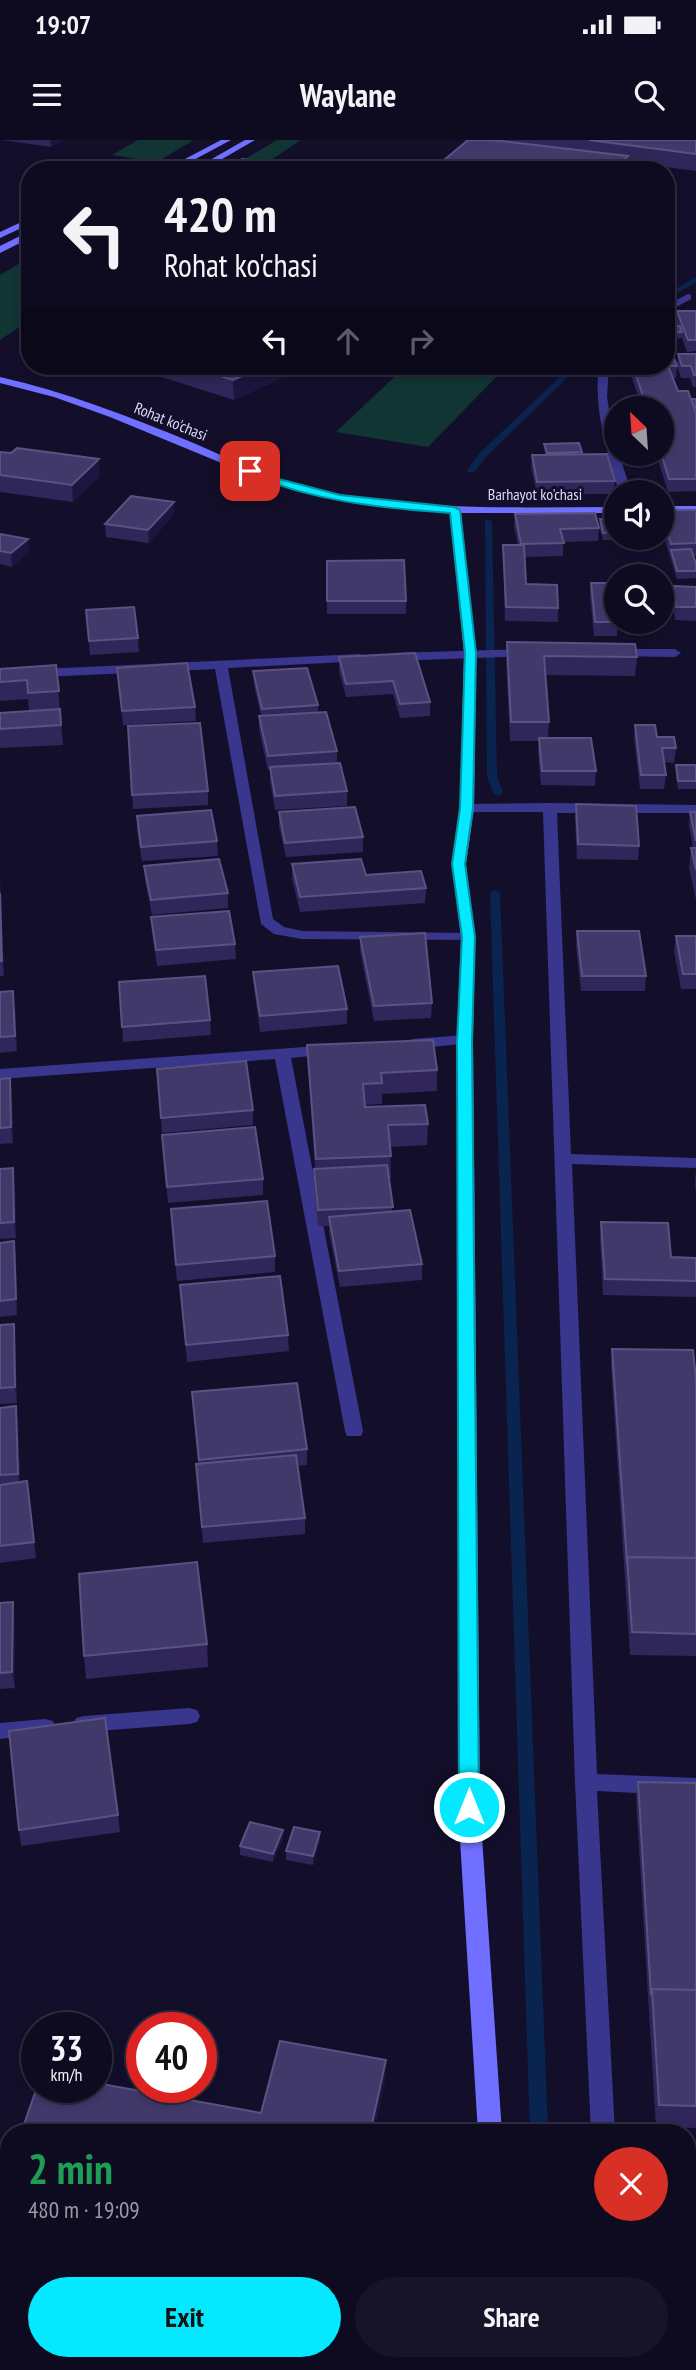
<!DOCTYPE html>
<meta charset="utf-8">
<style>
:root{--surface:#0e0b20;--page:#171429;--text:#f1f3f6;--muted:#9b9ba5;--line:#2e2b3e;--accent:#04e9ff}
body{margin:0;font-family:"PT Sans Narrow",sans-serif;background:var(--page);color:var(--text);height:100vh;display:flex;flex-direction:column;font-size:26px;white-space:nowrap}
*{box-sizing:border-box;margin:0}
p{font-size:23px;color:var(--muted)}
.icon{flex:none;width:38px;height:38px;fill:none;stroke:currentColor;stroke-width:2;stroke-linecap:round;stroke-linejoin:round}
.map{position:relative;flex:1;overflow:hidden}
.sheet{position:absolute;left:0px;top:1984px;width:696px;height:247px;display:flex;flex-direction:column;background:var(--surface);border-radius:28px 28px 0 0;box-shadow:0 4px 10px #0003,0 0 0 2px var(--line)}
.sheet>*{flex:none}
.top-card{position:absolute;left:21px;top:21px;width:654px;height:214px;border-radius:28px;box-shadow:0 4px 10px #0003,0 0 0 2px var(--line);background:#0e0b20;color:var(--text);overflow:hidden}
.needle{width:46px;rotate:335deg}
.buttons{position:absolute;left:604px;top:256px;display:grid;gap:14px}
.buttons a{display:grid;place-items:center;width:70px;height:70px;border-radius:50%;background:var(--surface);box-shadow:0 4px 10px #0003,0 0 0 2px var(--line);font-size:35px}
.speed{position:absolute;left:21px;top:1872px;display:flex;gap:14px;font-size:35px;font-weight:700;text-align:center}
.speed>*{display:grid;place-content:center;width:91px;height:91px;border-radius:50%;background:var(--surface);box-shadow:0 4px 10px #0003,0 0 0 2px var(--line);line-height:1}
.speed small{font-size:18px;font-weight:400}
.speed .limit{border:10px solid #d22;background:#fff;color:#111}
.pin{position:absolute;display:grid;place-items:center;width:60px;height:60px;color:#fff;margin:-30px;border-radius:14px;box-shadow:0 4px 10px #0006}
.me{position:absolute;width:77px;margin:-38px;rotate:0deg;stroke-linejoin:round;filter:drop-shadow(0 0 5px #0008)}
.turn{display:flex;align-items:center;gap:24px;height:147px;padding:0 28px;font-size:32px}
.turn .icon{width:91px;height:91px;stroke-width:2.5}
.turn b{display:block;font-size:49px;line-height:60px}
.lanes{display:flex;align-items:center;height:66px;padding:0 28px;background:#0003;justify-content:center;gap:35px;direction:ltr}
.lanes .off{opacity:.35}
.round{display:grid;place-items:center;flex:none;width:74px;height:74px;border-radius:37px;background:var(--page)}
.head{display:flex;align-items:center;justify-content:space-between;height:119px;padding:0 28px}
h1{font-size:42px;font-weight:700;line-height:52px;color:#1e9e55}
.action{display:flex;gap:14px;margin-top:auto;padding:14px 28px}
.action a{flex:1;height:80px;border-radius:42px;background:var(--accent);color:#111;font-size:28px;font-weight:700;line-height:80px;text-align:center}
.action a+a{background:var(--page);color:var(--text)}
.status{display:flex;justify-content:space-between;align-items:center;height:49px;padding:0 35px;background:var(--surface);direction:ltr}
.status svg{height:19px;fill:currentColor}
header{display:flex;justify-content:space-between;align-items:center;height:91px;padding:0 28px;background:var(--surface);font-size:32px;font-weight:700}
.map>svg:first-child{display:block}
.green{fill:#113533}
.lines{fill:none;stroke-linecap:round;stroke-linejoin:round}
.stream{fill:#09244f;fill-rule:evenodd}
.street{fill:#39368d;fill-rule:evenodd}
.secondary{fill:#716fff;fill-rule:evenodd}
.wall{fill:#302659}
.shaded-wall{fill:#1d153f}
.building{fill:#42396b;stroke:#5a5282;stroke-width:2}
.route{fill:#04e9ff;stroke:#0397a6;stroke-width:2}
.labels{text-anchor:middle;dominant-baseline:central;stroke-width:6;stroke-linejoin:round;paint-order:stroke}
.far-street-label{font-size:16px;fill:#dcd8ff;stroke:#130f2b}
</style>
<div class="status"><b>19:07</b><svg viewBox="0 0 49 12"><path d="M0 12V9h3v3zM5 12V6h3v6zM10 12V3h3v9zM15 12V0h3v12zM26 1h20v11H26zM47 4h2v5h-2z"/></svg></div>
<header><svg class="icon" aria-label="menu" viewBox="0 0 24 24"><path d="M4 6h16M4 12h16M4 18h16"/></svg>Waylane<svg class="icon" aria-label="search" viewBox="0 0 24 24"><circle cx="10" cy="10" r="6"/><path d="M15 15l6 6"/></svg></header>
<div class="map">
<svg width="696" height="2230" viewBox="0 0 696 2230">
<rect width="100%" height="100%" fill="#130f2b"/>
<path class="green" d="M138,0H194L157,22L112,15Z
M277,0H301L256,30H227Z
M30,117V180L0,200V135Z
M406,226H456L501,232L428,307L336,292Z"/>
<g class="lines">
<path class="stream" d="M696,137V142L667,159V154Z
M571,226H579L486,317L474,332H468L467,330L480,313Z
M485,379L492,381L497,636L503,653L498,656L493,653L487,636Z
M495,750L500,753L548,1993H530L490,753Z
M538,2222H556V2230H538Z"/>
<path class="street" d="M688,154L691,155V159L667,172V165Z
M599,226H609L607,257L616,313H619L631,352H619C607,310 593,270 599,226Z
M528,509L532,510V516L392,521L386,517L392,513Z
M612,509H675L681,513L675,517L608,516V510Z
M360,514L366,518L364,521L228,528L273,779L284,787L302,791L468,793L473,794L475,797L473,800L302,799L274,794L261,784L215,529L0,539V531Z
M550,663L696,665V673H557L571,1014L696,1018V1028L572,1024L597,1634L696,1638V1656L597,1651L615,1993H591L575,1642L543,672H467L460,668L467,664Z
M465,895L473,900L471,903L412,909L404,904L412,899Z
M332,905L340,910L338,913L291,918L363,1291L361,1296H347L345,1291L275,919L0,939V929Z
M189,1568L197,1570L200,1576L197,1582L189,1584L84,1592L76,1590L73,1584L76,1578L84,1576Z
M45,1579L53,1581L56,1587L53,1593L0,1599V1583Z
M0,2063L9,2065V2089L0,2087Z
M600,2222H626L627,2230H601Z"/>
<path class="secondary" d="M221,0H231L175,30H164Z
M245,0H255L210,26L203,24Z
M30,78V84L0,98V92Z
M30,91V98L0,113V106Z
M0,237C66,252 128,276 191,302C220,314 249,329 279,339C387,373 504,367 616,367V373H461L476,513L474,668L466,724L475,797L473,900L480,1667L502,1993H478L458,1667L457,900L461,797L452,724L460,668L464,513L450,373L358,364L270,343L110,277L54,257L0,243Z
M662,366H696V372H662Z
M484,2222H510V2230H484Z"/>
</g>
<path class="wall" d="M2,0H62L51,7Z
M463,0H696V31L627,22V30Z
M677,171H696V211L687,212L682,198L667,199V186H677L676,183Z
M678,214H696V247H693L690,238H681L677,226Z
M127,226H282V238L234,260Z
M628,226H677L676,238H673L678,251L691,259H696V351L668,352L656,313H662V268H642Z
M544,304L582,312V314L615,341L614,354H537L531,327L532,315L545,314Z
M0,312L100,336L73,362L0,352Z
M696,370V416H693L696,424V438L677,439L662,391V375Z
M174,374L149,403L106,397L105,384Z
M515,374L599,388L598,401L563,402V416L524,417L526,444L558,468V482L505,481L503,405H518L514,387Z
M600,379H616V397H652V399L603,400L599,386Z
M0,394L29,412L12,427L0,424Z
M327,421L406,461V474H327Z
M591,443L618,482L617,496H594L590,456Z
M662,444L671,465L669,478H662Z
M674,446L696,447V481L675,480L673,460Z
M86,470L138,498L139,512L90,515Z
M507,502L637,517L635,536L545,535L549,582L548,598L596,631L595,646L541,645L538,612L539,601H510L506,521Z
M415,513L430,562V576L400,578L393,554L346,557L339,531V517Z
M56,525L63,605L0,608V573L29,571L28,559L0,561V529Z
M117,528L195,567L196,581L123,585Z
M253,531L318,565V572L337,611V623L347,651V666L275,670L270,641V630H268L259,590V576H261L254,545Z
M635,585L676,608L674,623L664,622L666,635L664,649H640L634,599Z
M128,586L208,651V665L133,669Z
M676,625H696V649H678L676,633Z
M576,664L639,706L638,720L577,719L575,679Z
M279,672L363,697V712L286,717L279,687Z
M690,672H696V760L689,728L691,708H693L689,686Z
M137,676L217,701L218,716L142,721L137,690Z
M292,724L366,735L426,748L425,763L300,772L292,739Z
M144,726L228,753V768L152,775L145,741Z
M0,741L4,836H0Z
M151,777L235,804L236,819L157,826L152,791Z
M577,791L646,836L645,851H581L576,806Z
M676,796H696V849H681L674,811Z
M360,797L432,863L431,878L374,881L360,811Z
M253,832L347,869V884L260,892L254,847Z
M119,842L210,880L211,895L123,902Z
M0,852L15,867L17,911L0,913Z
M307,905L437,930V951L382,954V964L365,965V967L428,984L427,1005L390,1007L391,1038H389L392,1072L422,1124V1140L340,1147L329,1093V1086H318L314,1044V1029H315L308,926Z
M157,929L253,970V985L162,993Z
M10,938L12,954L13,1003L0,1004V939Z
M163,1010L263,1039V1055L168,1063Z
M0,1029L15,1044L16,1098L0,1099Z
M696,1030V1053L695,1042Z
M171,1069L275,1116V1132L177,1141Z
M601,1082L671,1117L696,1118V1157L603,1155L600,1098Z
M14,1101L16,1117L17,1175L0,1177V1103Z
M180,1145L288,1195L289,1211L187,1222Z
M14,1184L15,1200L17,1263L0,1264V1185Z
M612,1209L696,1239V1516L630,1515L611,1225Z
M192,1252L307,1309V1325L297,1326L305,1378V1394L203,1403L197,1340L196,1324H198Z
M0,1268L18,1283L20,1342L27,1341L36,1418L0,1423Z
M0,1463L15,1479V1548L0,1549Z
M207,1504L208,1527L86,1539L84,1516Z
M638,1642L696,1643V1988L656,1987L636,1658Z
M118,1675L120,1692L21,1706L19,1690Z
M283,1699L273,1722L240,1715V1706Z
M320,1701L313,1725L286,1720V1711Z
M0,2088L9,2090V2219L0,2217Z
M24,2222H405L403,2230H45L46,2228Z
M663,2222H688L696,2230H663Z"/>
<path class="shaded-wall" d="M50,0H62L51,7Z
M628,16L627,30H614Z
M266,226H282V238L234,260L233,240Z
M99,319L100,336L73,362L72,345Z
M174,362V374L149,403L148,390Z
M28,399L29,412L12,427L11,413Z
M0,741L1,748L4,836L2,821Z
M13,851L15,867L17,911L15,896Z
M10,938L12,954L13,1003L11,987Z
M13,1028L15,1044L16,1098L14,1082Z
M14,1101L16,1117L17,1175L16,1159Z
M14,1184L15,1200L17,1263L15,1247Z
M16,1266L18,1283L20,1350L18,1334Z
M13,1462L15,1479V1548L12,1532Z
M283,1690V1699L273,1722V1714Z
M320,1692V1701L313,1725V1716Z
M386,1920L385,1942L374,1993H370Z
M401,2222H405L403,2230H399Z"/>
<path class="building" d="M468,0H493L628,16L614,30H432Z
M589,0H696V14Z
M242,19L288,25L281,30H225Z
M677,171H696V200H688Z
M667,186H680L682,192H667Z
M667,203H668L677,226H668L678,251H688L696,273V339H669L661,313L662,268H647L633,226H667Z
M678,214H696V235H694L691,226H682Z
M187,226H266L233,240Z
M691,259H696V267H694Z
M579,303L582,312L547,313L544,304Z
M17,308L99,319L72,345L0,335V312L11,313Z
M607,314L615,341L537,342L532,315Z
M131,356L174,362L148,390L105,384Z
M662,370H696V403L671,404L662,375Z
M595,373L599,388L560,389L564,403L521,404L515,374Z
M600,379H616V392L603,393Z
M0,394L28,399L11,413L0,411Z
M503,405H524L526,444L557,445L558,468L506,467Z
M691,409L696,424V431H677L671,410Z
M404,420L406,461H327V421Z
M591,443H616V481H618V482H595Z
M662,444H667L671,465H662Z
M674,446L696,447V467H676Z
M134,467L138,498L89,501L86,470Z
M507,502L635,504L637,517L544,516L549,582H511Z
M415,513L430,562L400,564L393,541L346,544L339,517Z
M187,523L195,567L122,571L117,528Z
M56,525L59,551L28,553L27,540L0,542V529Z
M307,528L318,565L262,569L253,531Z
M60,569L61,585L0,589V573Z
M326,572L337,611L268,616L259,576Z
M200,583L208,651L132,655L128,586Z
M635,585H655L657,597H674L676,608H662L666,635H641Z
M539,598H591L596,631H542Z
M340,623L347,651L275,656L270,627Z
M676,625H696V641H678Z
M576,664L636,666L639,706L578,704Z
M355,667L363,697L285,703L279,672Z
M211,670L217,701L141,707L137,676Z
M690,672H696V701Z
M691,708H696V730Z
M219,719L228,753L151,760L144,726Z
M361,719L366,735L421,731L426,748L300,757L292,724Z
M0,753L2,821H0Z
M229,771L235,804L156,810L151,777Z
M577,791H639L646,836H582Z
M425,793L432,863L374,866L360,797Z
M676,796H696V834H683Z
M338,826L347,869L260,876L253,832Z
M205,836L210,880L122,887L119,842Z
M13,851L15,896L0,897V852Z
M433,900L437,930L381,933L382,943L363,944L365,967L425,965L428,984L388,985L391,1016L316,1019L307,905Z
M246,921L253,970L161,978L157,929Z
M10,938L11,987L0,988V939Z
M255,987L263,1039L167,1047L162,995Z
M387,1025L393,1067L318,1070L314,1029Z
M13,1028L14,1082L0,1083V1029Z
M267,1061L275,1116L176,1125L171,1069Z
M410,1070L422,1124L339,1131L329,1077Z
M601,1082L668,1083L671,1117L696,1118V1141L605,1139Z
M14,1101L16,1159L0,1161V1103Z
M280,1136L288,1195L186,1205L180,1145Z
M14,1184L15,1247L0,1248V1185Z
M612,1209L693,1210L696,1239V1418L627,1417V1422Z
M297,1243L307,1309L199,1320L192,1252Z
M16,1266L18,1334L0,1335V1268Z
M296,1315L305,1378L202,1387L196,1324Z
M27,1341L34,1402L0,1406V1345Z
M627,1417L696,1418V1494L632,1492Z
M197,1422L207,1504L84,1516L79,1434Z
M13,1462L12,1532L0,1533V1463Z
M105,1578L118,1675L19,1690L9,1591Z
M638,1642L696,1643V1850L652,1849L651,1855Z
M250,1682L283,1690L273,1714L240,1706Z
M294,1687L320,1692L313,1716L286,1711Z
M652,1849L696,1850V1966L659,1965Z
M280,1901L386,1920L370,1993H21L37,1947V1948H96V1943L261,1973Z
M0,2088L9,2090V2199L0,2197Z
M688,2129H696V2230H669L668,2222H688Z
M48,2222H341L339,2230H45Z
M356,2222H401L399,2230H388Z"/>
<path class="route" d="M250,328L275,338L340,355L454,367L460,370L476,513L473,668L465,724L475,797L472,901L479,1667L476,1672L469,1675L462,1672L459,1667L457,901L462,797L452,724L460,668L465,513L450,373C381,368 311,361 247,333V329Z"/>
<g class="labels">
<g class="far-street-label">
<text transform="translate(171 281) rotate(22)">Rohat ko'chasi</text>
<text x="535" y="354">Barhayot ko'chasi</text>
</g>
</g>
</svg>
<div class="buttons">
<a><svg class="needle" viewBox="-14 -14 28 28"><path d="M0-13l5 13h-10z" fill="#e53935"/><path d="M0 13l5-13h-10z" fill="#9b9ba5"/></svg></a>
<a><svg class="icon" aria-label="sound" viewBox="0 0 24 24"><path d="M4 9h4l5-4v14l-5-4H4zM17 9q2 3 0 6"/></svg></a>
<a><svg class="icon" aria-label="search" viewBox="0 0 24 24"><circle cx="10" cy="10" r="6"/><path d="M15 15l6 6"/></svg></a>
</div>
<div class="speed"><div>33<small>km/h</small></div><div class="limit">40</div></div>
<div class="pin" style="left:250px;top:331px;background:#d93025"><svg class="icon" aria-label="arrive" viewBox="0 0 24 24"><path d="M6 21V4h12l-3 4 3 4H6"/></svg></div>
<svg class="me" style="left:469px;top:1667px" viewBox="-20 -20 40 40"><circle r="17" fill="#04e9ff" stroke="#fff" stroke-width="3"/><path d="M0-11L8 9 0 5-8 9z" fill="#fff"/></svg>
<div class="top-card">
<div class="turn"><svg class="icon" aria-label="left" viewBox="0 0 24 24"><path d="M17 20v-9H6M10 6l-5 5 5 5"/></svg><div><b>420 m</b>Rohat ko'chasi</div></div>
<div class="lanes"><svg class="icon" aria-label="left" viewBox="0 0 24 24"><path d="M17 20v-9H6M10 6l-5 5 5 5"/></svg><svg class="icon off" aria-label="ahead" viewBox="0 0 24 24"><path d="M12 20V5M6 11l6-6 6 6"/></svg><svg class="icon off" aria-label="right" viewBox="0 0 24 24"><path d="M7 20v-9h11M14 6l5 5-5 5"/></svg></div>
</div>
<section class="sheet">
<div class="head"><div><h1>2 min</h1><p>480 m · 19:09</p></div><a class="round" style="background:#d93025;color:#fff"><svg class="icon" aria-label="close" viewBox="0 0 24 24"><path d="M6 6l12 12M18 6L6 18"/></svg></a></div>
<div class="action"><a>Exit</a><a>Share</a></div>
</section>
</div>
